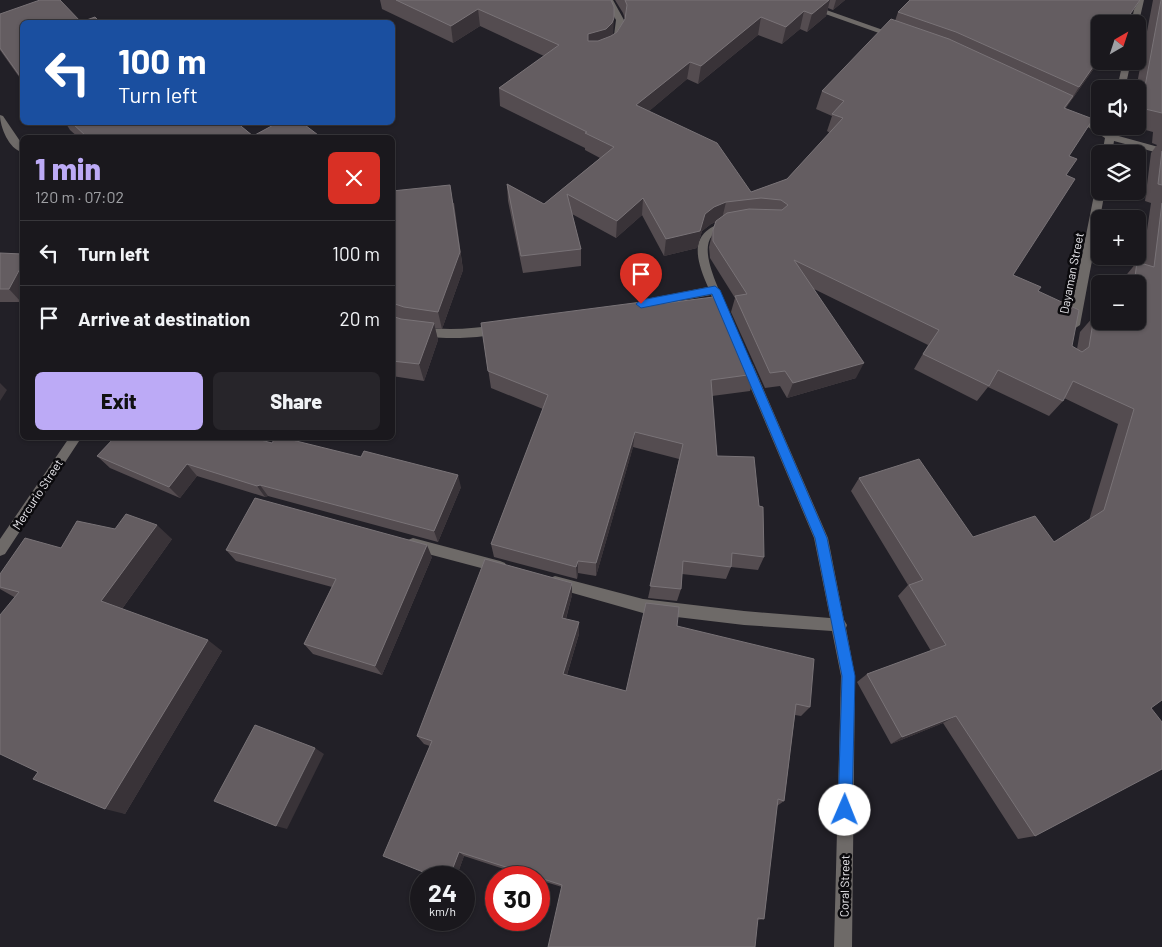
<!DOCTYPE html>
<meta charset="utf-8">
<style>
:root{--surface:#1a181d;--page:#27252a;--text:#f1f3f6;--muted:#9fa0a4;--line:#38373b;--accent:#bcaaf6}
body{margin:0;font-family:Barlow,sans-serif;background:var(--page);color:var(--text);height:100vh;display:flex;flex-direction:column;font-size:19px;white-space:nowrap}
*{box-sizing:border-box;margin:0}
p{font-size:16px;color:var(--muted)}
.icon{flex:none;width:28px;height:28px;fill:none;stroke:currentColor;stroke-width:2;stroke-linecap:round;stroke-linejoin:round}
.map{position:relative;flex:1;overflow:hidden}
.drawer{position:absolute;left:20px;top:135px;width:375px;height:305px;display:flex;flex-direction:column;background:var(--surface);border-radius:8px;box-shadow:0 1px 4px #0004,0 0 0 1px var(--line)}
.drawer>*{flex:none}
.banner{position:absolute;left:20px;top:20px;width:375px;height:105px;border-radius:8px;box-shadow:0 1px 4px #0004,0 0 0 1px var(--line);background:#1a4fa0;color:#fff;overflow:hidden}
.needle{width:32px;rotate:39deg}
.fabs{position:absolute;left:1091px;top:15px;display:grid;gap:10px}
.fabs a{display:grid;place-items:center;width:55px;height:55px;border-radius:8px;background:var(--surface);box-shadow:0 1px 4px #0004,0 0 0 1px var(--line);font-size:25px}
.speed{position:absolute;left:410px;top:866px;display:flex;gap:10px;font-size:25px;font-weight:700;text-align:center}
.speed>*{display:grid;place-content:center;width:65px;height:65px;border-radius:50%;background:var(--surface);box-shadow:0 1px 4px #0004,0 0 0 1px var(--line);line-height:1}
.speed small{font-size:12px;font-weight:400}
.speed .limit{border:8px solid #d22;background:#fff;color:#111}
.pin{position:absolute;display:grid;place-items:center;width:42px;height:42px;color:#fff;margin:-51px -21px;border-radius:50% 50% 50% 0;rotate:-45deg;box-shadow:0 0 5px #0007}
.pin .icon{rotate:45deg}
.me{position:absolute;width:55px;margin:-28px;rotate:1deg;stroke-linejoin:round;filter:drop-shadow(0 0 4px #0008)}
.turn{display:flex;align-items:center;gap:18px;height:105px;padding:0 15px;font-size:22px}
.turn .icon{width:65px;height:65px;stroke-width:2.5}
.turn b{display:block;font-size:35px;line-height:42px}
.round{display:grid;place-items:center;flex:none;width:52px;height:52px;border-radius:8px;background:var(--page)}
.overview{display:flex;align-items:center;justify-content:space-between;height:85px;padding:0 15px}
h1{font-size:30px;font-weight:800;line-height:38px;color:var(--accent)}
.primary-button{display:flex;gap:10px;margin-top:auto;padding:10px 15px}
.primary-button a{flex:1;height:58px;border-radius:8px;background:var(--accent);color:#111;font-size:20px;font-weight:800;line-height:58px;text-align:center}
.primary-button a+a{background:var(--page);color:var(--text)}
ul{padding:0;list-style:none}
li{display:flex;align-items:center;gap:15px;height:65px;padding:0 15px;border-top:1px solid var(--line)}
li div{flex:1}
li b{display:block;font-size:19px}
li em{font-style:normal}
.map>svg:first-child{display:block}
.lines{fill:none;stroke-linecap:round;stroke-linejoin:round}
.minor{fill:#6e6a68;fill-rule:evenodd}
.wall{fill:#544c50}
.shaded-wall{fill:#393338}
.building{fill:#645d61;stroke:#797377}
.route{fill:#1a73e8;stroke:#114b97}
.labels{text-anchor:middle;dominant-baseline:central;stroke-width:5;stroke-linejoin:round;paint-order:stroke}
.street-label{font-size:12px;fill:#eae9ee;stroke:#0b0a0d}
</style>
<div class="map">
<svg width="1162" height="947" viewBox="0 0 1162 947">
<rect width="100%" height="100%" fill="#222027"/>
<g class="lines">
<path class="minor" d="M605,0H613L624,20L620,45L613,43L616,20Z
M786,0H798L900,36L893,38Z
M1136,0H1144L1138,26V24H1131Z
M1123,61H1131L1125,89H1117Z
M1077,113L1107,131V126H1116L1115,135L1162,148V154L1114,141L1112,154H1102L1105,138L1074,118V114Z
M0,115L3,116L22,144V152C9,149 0,127 0,115Z
M1100,187V191H1105L1080,325L1074,329L1068,325L1095,190Z
M727,221L732,224C727,230 717,229 712,236C698,252 722,295 729,312L728,315H720L711,295L641,308L637,307L636,304L641,300L708,287C695,257 688,232 727,221Z
M392,320C429,332 462,330 499,325L505,329C497,340 434,339 419,336C410,335 401,332 392,329Z
M747,361L753,365L828,538L844,620L847,625L846,628L855,676L852,947H834L841,676L832,631L744,625L643,613L555,588L550,586L548,582L550,578L555,576L643,599L744,611L830,618L814,538L741,365Z
M69,438H81L5,554L0,556V539Z
M413,538L500,561L505,563L507,567L505,571L500,573L413,550L408,548L406,544L408,540Z"/>
</g>
<path class="wall" d="M380,0H611L613,35L617,32L625,19L623,13L615,0H845L833,10L828,8L826,16L807,32L800,29L782,44L758,35L698,84L687,79L649,111L751,192L787,179L830,133L827,131L832,116L816,109L822,91L895,21L898,12L1131,16L1125,24H1100V60L1065,109L1069,156L1067,175L1013,275L1038,291L1072,346L1077,349L1080,332L1094,316L1100,321H1138V284H1122L1123,279L1137,262L1142,264L1151,203L1145,201L1151,153L1157,145L1152,143L1153,132L1131,126H1138V89H1136L1153,0H1162V700L1151,708L1035,836L1018,839L943,723L891,744L857,682L867,674L931,651L898,596L908,585L851,491L859,478L973,537L1054,542L1089,520L1118,424L1064,398L1063,401L1049,416L988,387L977,401L914,369L928,345L814,289L856,378L787,398L780,386L765,388L731,312L735,298L710,258L709,247L713,230L716,222L711,224L702,231L697,248L664,256L642,215L616,238L572,214L581,249V266L523,273L508,201L507,184L544,204L600,158L585,150V148L500,106L499,88L544,56L480,26L453,43L382,9Z
M0,14L81,22H22V81L0,50Z
M65,122H236L253,136L322,138H79L70,130Z
M392,191L454,203L463,270L442,329L435,328L438,340L424,381L392,376Z
M0,253L21,302H0Z
M659,304L755,374L750,391L712,396L717,456L764,557L758,570L731,567L726,579L682,574L681,589L677,601L648,598L679,459L633,447L596,576L578,573L577,579L494,557L491,544L543,409L491,388L481,323Z
M272,443L461,487L438,542L268,496L265,497L197,476L180,498L110,468L97,456Z
M115,529L172,539L122,609L222,651L125,814L38,772L14,597L0,589V574L61,548Z
M226,550L432,557L382,675L313,654L304,644L332,587L236,561Z
M572,595L566,619L579,634L567,675L626,691L677,626L810,707L801,716L795,715L784,801L777,806L764,919L758,920L562,887L539,880V878H532L464,856L456,878H438L430,746L424,744L417,736Z"/>
<path class="shaded-wall" d="M829,0H830L826,16L807,32L812,14Z
M836,0H845L833,10Z
M1140,0L1125,24H1123Z
M478,9L480,26L453,43L451,26Z
M804,11L800,29L782,44L786,27Z
M761,17L758,35L698,84L701,66Z
M614,18L613,36L588,52V34Z
M1100,57V60L1068,105L1079,87Z
M690,62L687,79L635,123L636,105Z
M450,185L463,270L442,329L438,312Z
M643,198L642,215L616,238L617,221Z
M726,202L722,219L711,224L702,231L697,248L664,256L666,239L714,207Z
M22,265V300L21,302L9,289Z
M434,323L438,340L424,381L419,364Z
M864,363L856,378L787,398L793,383Z
M0,383L7,390L0,401Z
M635,432L633,447L596,576V563Z
M187,464L197,476L180,498L169,487Z
M458,475L461,487L438,542L434,531Z
M260,485L268,496L265,497L257,486Z
M157,525L172,539L119,613L101,601Z
M427,545L432,557L382,675L375,666Z
M578,561V573L577,579L576,567Z
M572,583V595L563,629L562,618Z
M579,622V634L564,684L563,674Z
M208,640L222,651L125,814L105,809Z
M956,716L943,723L891,744L902,737Z
M315,748L324,754L287,829L276,826Z
M459,852L464,856L456,878H449Z"/>
<path class="building" d="M40,0H60L81,22L95,17L100,22H22V79L0,48V14Z
M396,0H611L614,7V18L612,23L606,29L588,34V41H598L611,36L617,32L625,19L627,5L625,0H829L812,14L804,11L786,27L761,17L701,66L690,62L636,105L717,143L751,192L787,179L843,118L832,114L844,101L822,91L891,19L949,39L1073,96L1064,108L1093,119L1069,156L1077,159L1066,175L1075,179L1013,275L1041,287L1038,291L1079,310L1072,346L1082,352L1089,347L1094,316L1100,319V321H1105L1111,324V321H1138V284H1134L1137,262L1154,267L1162,203V700L1151,708L1162,722V769L1035,836L956,716L902,737L867,674L946,645L909,585L923,580L859,478L919,459L973,537L1035,516L1054,542L1104,510L1134,409L1073,381L1063,401L998,370L989,386L923,354L939,330L794,260L864,363L793,383L785,371L770,373L735,296L747,294L713,241V230L716,221L727,213L749,209L782,210L788,205L781,200L761,198L726,202L714,207L705,214L700,231L666,239L643,198L617,221L567,194L581,249L521,256L507,184L544,204L614,147L585,133L587,132L499,88L559,45L478,9L451,26Z
M910,0H1140L1123,24H1100V57L1079,87L956,32L898,12Z
M1161,0H1162V113L1141,108Z
M160,20L164,22H157Z
M71,122H236L253,136L279,122H301L322,138H88Z
M1162,151V185L1158,184Z
M450,185L460,252L438,312L404,307L392,303V191Z
M0,253L22,254V265L9,289H0Z
M721,296L755,374L711,380L717,456L754,457L759,506L763,507L764,557L732,553L731,567L683,561L681,589L650,586L683,444L635,432L596,563L578,561L576,567L491,544L548,395L488,371L481,323L657,300L659,304Z
M392,316L401,319L434,323L419,364L392,361Z
M114,438H253L272,443L275,438H284L361,457L364,451L458,475L434,531L260,485L257,486L187,464L169,487L97,456Z
M255,498L427,545L375,666L304,644L336,579L226,550Z
M126,514L157,525L101,601L208,640L105,809L33,779L38,772L0,754V615L19,592L0,587V574L25,538L61,548L77,521L115,529Z
M485,559L572,583L562,618L579,622L563,674L626,691L646,603L679,607L677,626L814,659L810,707L796,704L784,801L778,799L764,919L758,918L755,947H548L562,885L459,852L449,878H438L383,856L432,741L417,736Z
M255,725L315,748L276,826L214,801Z"/>
<path class="route" d="M715,286L720,290L827,538L855,676L852,810L850,815L845,817L840,815L838,810L842,676L815,538L712,294L641,308L636,304L641,300Z"/>
<g class="labels">
<g class="street-label">
<text transform="translate(1071 273) rotate(-79)">Dayaman Street</text>
<text transform="translate(37 494) rotate(-57)">Mercurio Street</text>
<text transform="translate(844 886) rotate(-89)">Coral Street</text>
</g>
</g>
</svg>
<div class="fabs">
<a><svg class="needle" viewBox="-14 -14 28 28"><path d="M0-13l5 13h-10z" fill="#e53935"/><path d="M0 13l5-13h-10z" fill="#9fa0a4"/></svg></a>
<a><svg class="icon" aria-label="sound" viewBox="0 0 24 24"><path d="M4 9h4l5-4v14l-5-4H4zM17 9q2 3 0 6"/></svg></a>
<a><svg class="icon" aria-label="layers" viewBox="0 0 24 24"><path d="M12 4l9 5-9 5-9-5zM3 14l9 5 9-5"/></svg></a>
<a>+</a>
<a>−</a>
</div>
<div class="speed"><div>24<small>km/h</small></div><div class="limit">30</div></div>
<div class="pin" style="left:641px;top:304px;background:#d93025"><svg class="icon" aria-label="arrive" viewBox="0 0 24 24"><path d="M6 21V4h12l-3 4 3 4H6"/></svg></div>
<svg class="me" style="left:845px;top:810px" viewBox="-20 -20 40 40"><circle r="19" fill="#fff"/><path d="M0-13L10 11 0 6-10 11z" fill="#1a73e8"/></svg>
<div class="banner">
<div class="turn"><svg class="icon" aria-label="left" viewBox="0 0 24 24"><path d="M17 20v-9H6M10 6l-5 5 5 5"/></svg><div><b>100 m</b>Turn left</div></div>
</div>
<section class="drawer">
<div class="overview"><div><h1>1 min</h1><p>120 m · 07:02</p></div><a class="round" style="background:#d93025;color:#fff"><svg class="icon" aria-label="close" viewBox="0 0 24 24"><path d="M6 6l12 12M18 6L6 18"/></svg></a></div>
<ul>
<li><svg class="icon" aria-label="left" viewBox="0 0 24 24"><path d="M17 20v-9H6M10 6l-5 5 5 5"/></svg><div><b>Turn left</b></div><em>100 m</em></li>
<li><svg class="icon" aria-label="arrive" viewBox="0 0 24 24"><path d="M6 21V4h12l-3 4 3 4H6"/></svg><div><b>Arrive at destination</b></div><em>20 m</em></li>
</ul>
<div class="primary-button"><a>Exit</a><a>Share</a></div>
</section>
</div>
